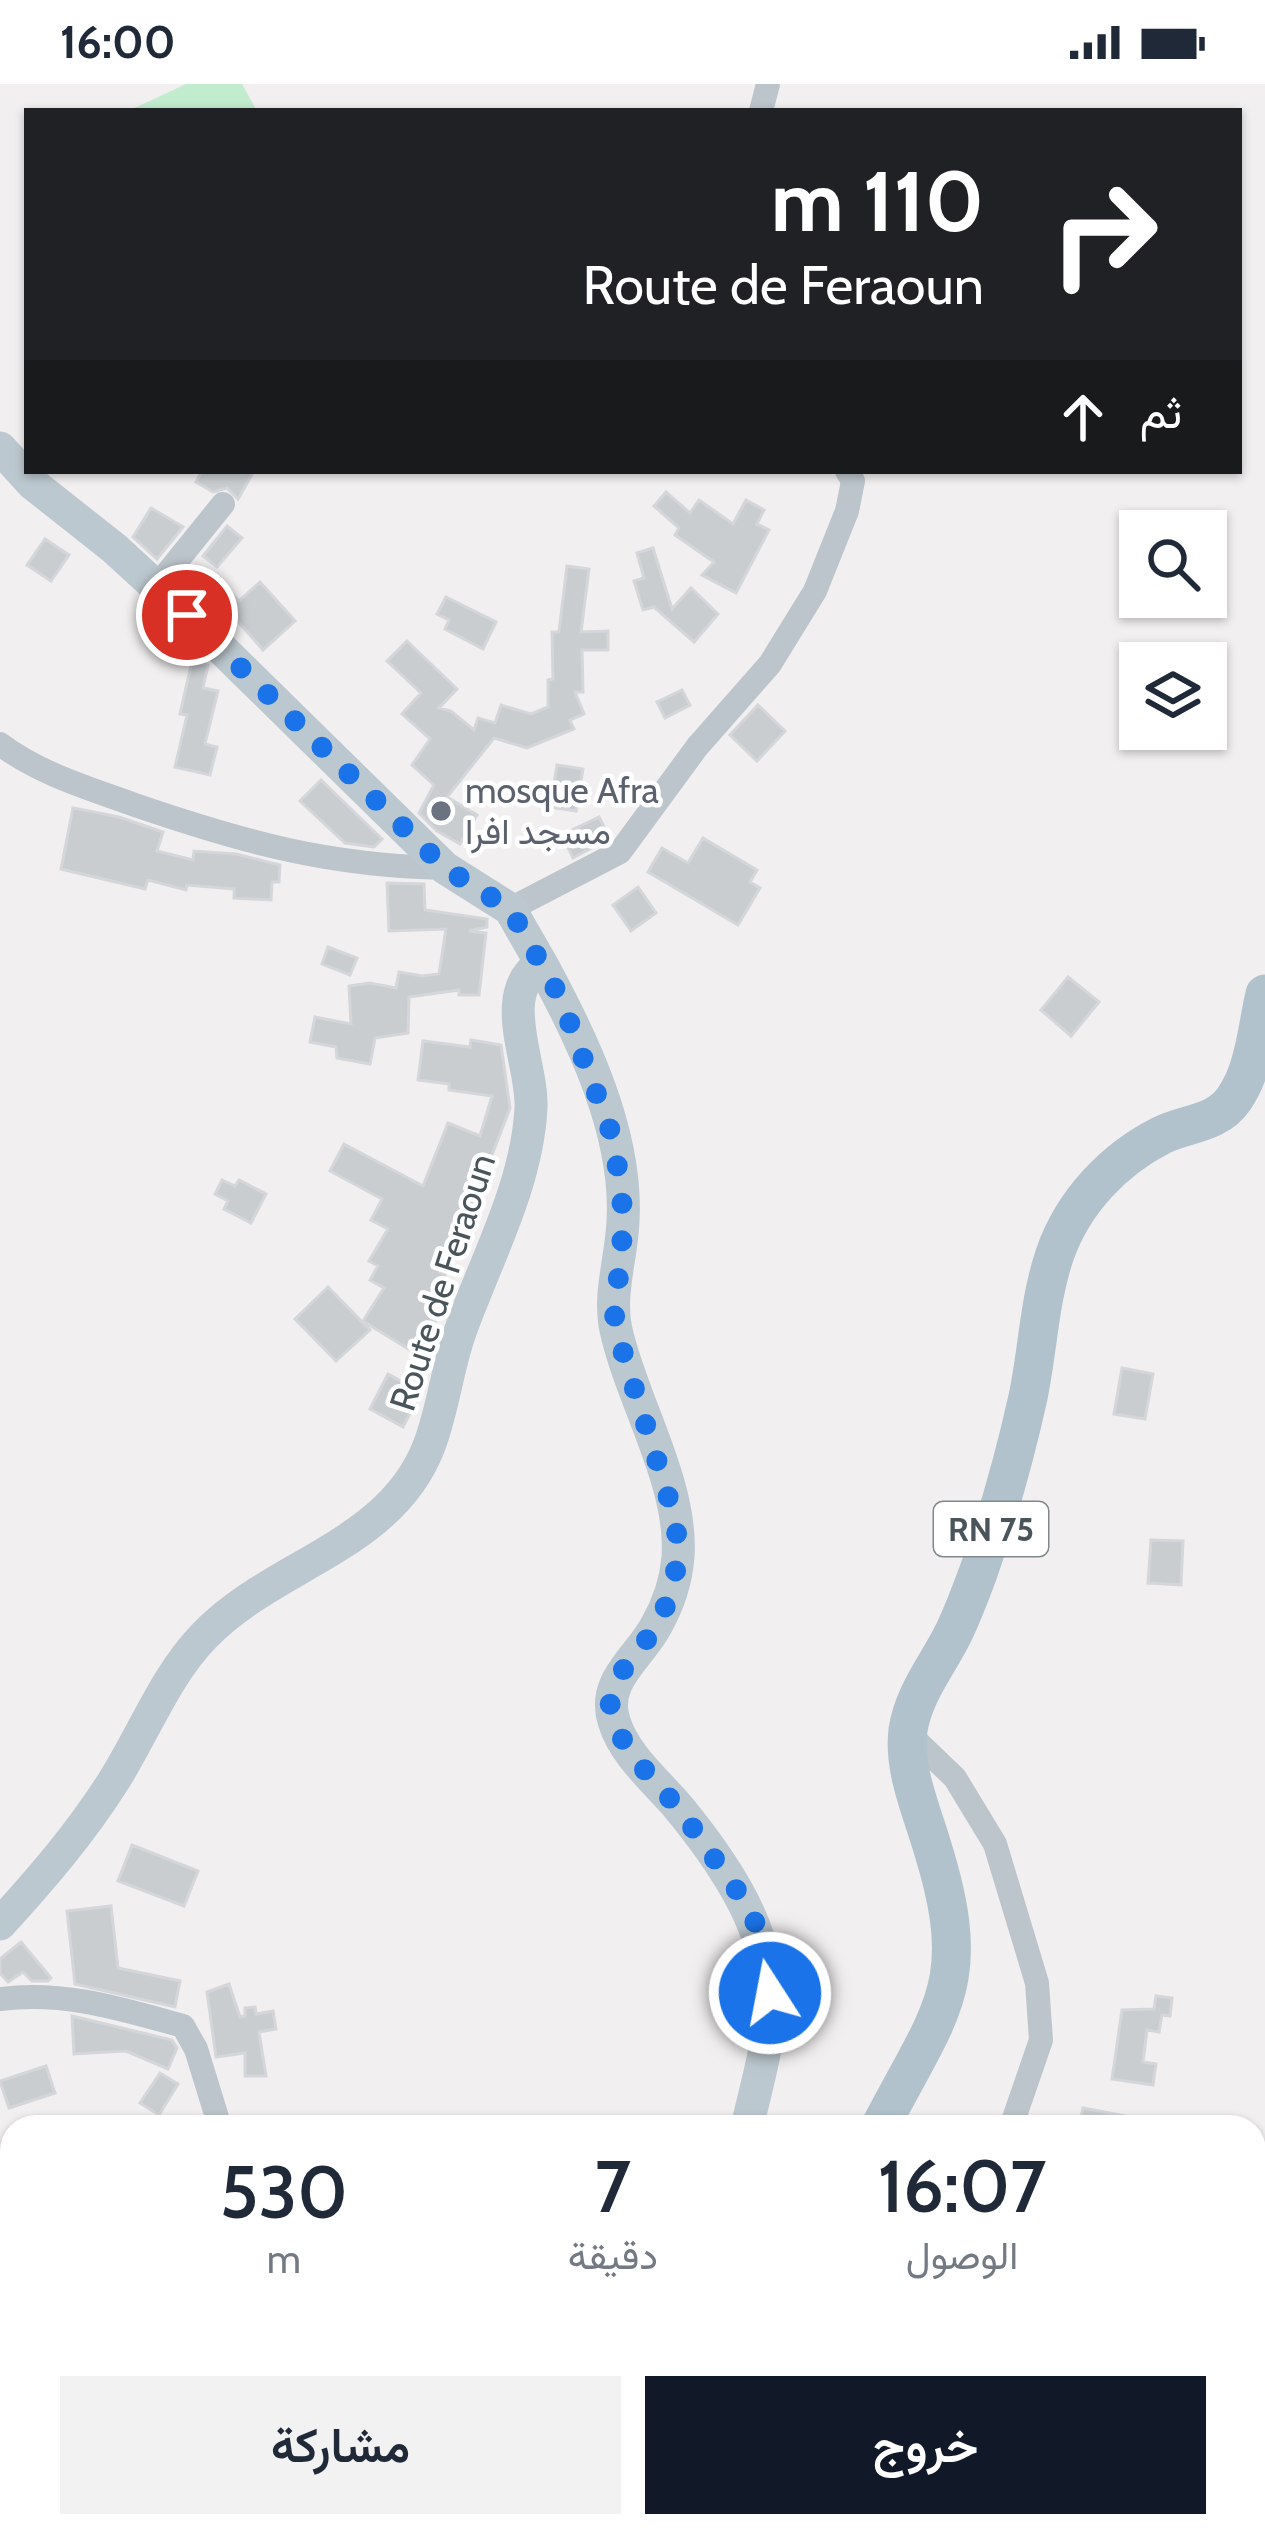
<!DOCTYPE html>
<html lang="ar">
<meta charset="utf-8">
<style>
:root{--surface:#fff;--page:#f2f2f3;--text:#1f2937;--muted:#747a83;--accent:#111827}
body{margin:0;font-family:Cabin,Vazirmatn,sans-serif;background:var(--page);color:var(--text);direction:rtl;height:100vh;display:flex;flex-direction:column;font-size:45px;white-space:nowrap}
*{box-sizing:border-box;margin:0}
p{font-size:39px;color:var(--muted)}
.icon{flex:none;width:66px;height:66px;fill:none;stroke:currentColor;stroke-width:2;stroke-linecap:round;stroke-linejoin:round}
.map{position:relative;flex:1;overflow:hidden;direction:ltr}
.sheet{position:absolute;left:0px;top:2031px;width:1266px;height:423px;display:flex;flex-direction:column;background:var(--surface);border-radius:36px 36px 0 0;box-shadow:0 3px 9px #0004;direction:rtl}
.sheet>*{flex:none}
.guide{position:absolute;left:24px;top:24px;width:1218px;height:366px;border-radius:0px;box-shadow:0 3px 9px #0004;direction:rtl;background:#202124;color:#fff;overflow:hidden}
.buttons{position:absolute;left:1119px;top:426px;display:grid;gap:24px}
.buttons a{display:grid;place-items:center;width:108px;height:108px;border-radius:0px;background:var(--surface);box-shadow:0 3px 9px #0004;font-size:60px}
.pin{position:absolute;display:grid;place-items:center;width:102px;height:102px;color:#fff;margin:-51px;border:6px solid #fff;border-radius:50%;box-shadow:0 3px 12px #0007}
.me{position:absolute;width:132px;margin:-66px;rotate:349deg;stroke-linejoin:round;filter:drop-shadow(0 0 9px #0008)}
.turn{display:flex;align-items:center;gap:42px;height:252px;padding:0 60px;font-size:54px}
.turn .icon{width:156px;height:156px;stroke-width:2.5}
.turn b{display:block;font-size:84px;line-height:102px}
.then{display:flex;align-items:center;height:114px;padding:0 60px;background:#0003;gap:24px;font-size:45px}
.eta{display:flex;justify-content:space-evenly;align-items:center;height:204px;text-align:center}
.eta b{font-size:72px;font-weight:600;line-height:84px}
.button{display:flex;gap:24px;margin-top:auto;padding:24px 60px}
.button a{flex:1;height:138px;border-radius:0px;background:var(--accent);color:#fff;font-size:48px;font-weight:600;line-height:138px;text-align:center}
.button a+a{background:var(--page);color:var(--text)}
.status{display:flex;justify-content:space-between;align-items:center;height:84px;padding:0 60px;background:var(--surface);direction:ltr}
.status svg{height:33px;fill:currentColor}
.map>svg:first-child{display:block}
.green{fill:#c1eccd}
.building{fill:#c9cdd0;stroke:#d4d6da;stroke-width:3}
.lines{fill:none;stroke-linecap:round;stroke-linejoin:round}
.street{stroke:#bcc5cb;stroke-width:24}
.secondary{stroke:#bcc8cf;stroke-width:33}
.primary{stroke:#b1c2cc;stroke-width:39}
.route{stroke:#1a73e8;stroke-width:21;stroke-dasharray:0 37.8}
.worship-dot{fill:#6b7280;stroke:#fff;stroke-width:4.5}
.labels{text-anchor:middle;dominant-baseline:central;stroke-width:9;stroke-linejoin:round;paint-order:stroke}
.shield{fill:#fff;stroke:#80888c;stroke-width:3}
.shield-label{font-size:33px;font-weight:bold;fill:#49555b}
.worship-label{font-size:36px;fill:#5b616d;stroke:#fff;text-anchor:start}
.street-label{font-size:36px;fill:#49555b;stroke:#fff}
</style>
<div class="status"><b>16:00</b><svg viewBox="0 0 49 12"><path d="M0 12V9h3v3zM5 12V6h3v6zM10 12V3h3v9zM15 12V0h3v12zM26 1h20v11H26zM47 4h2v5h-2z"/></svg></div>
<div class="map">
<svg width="1265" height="2452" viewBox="0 0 1265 2452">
<rect width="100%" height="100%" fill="#f2eff0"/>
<path class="green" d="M186,0H242L257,27H128Z"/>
<path class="building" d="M202,387H254L238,415L227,404L213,408L196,398Z
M666,408L690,429L699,416L733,440L746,416L764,426L757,440L769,446L736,509L702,491L714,478L675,451L679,444L654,422Z
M151,424L183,443L157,475L133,453Z
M227,442L242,454L217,483L203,472Z
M45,455L69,471L51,497L27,481Z
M653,464L672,525L691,504L718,530L694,558L654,523L643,526L634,497L644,494L637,469Z
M567,482L589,485L581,548L608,547V566H582L583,608H575L584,630L570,636L574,645L527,664L494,654L447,713L477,731L460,760L437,747L419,729L434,701L412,681L430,655L402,630L421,609L387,577L407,557L457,605L439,624L451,627L474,646L478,634L495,639L501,621L531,630L548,623V596L553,595L552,548H559Z
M260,498L295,537L263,566L234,533L226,539L212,526L231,509L239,517Z
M446,513L496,538L483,565L445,545L449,536L437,530Z
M192,577L208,581L203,604L218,607L205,660L217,663L210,691L175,683L187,631L180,630Z
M682,606L690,621L665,634L657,618Z
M758,621L785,647L757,677L730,651Z
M557,681L583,685L576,727L550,723Z
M321,696L382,755L374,763L345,759L300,717Z
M73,724L119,733L163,748L157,767L193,776L194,767L236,770L280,781L279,798H272L271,816L234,814V805L187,801L186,806L148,796L145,805L61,785Z
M599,733L610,754L573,774L562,751Z
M703,754L757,786L750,798L760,804L738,841L648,788L662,764L688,779Z
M387,799L424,800L425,826L487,835V843L469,847L486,849L479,911H459V906L409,913L408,949L375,954L370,980L337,974L336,963L310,958L315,933L351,940L349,902L370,899L396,904L399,888L422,892L439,890L446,845L389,847Z
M638,803L656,829L631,847L613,821Z
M328,863L357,874L350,891L322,880Z
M1068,893L1099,918L1071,952L1041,926Z
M471,956L501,961L510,1024L464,1144L440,1188L445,1191L425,1224L438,1234L427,1248L436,1254L428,1277L363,1237L384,1204L370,1196L378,1182L369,1177L388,1145L371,1136L382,1115L330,1087L344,1060L423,1102L448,1039L480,1052L492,1012L449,1006V1000L418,996L423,957L470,963Z
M222,1096L235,1102L239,1096L266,1110L251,1139L224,1125L228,1117L215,1110Z
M328,1203L370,1246L336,1277L295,1235Z
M1122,1284L1153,1290L1145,1335L1114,1330Z
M388,1290L421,1308L403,1343L370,1325Z
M1151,1456L1183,1457L1181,1501L1148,1499Z
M132,1761L198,1787L184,1822L118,1797Z
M111,1822L118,1884L180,1897L175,1923L75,1900L67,1827Z
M21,1858L51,1894L48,1897H32L23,1888L8,1898L0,1889V1875Z
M229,1900L240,1933L245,1932V1924L255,1923L256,1930L273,1927L276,1945L259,1948L266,1992H245V1969L216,1973L207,1908Z
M1156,1912L1172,1914L1170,1932L1162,1931L1159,1948L1147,1946L1143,1978L1156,1980L1153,2001L1112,1995L1122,1926L1154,1925Z
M72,1932L172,1956L177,1964L168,1985L126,1967L74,1970Z
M46,1982L55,2009L9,2024L0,1997Z
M160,1989L178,2000L159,2031L140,2019Z
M1083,2024L1141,2035L1140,2043H1079Z"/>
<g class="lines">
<path class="street" d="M761,27L768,0
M156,503L223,420
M0,660C40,690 88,704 135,721C243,758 329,782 445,784
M510,825L620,768L697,663L770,580L815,507L847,427L853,397L847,387
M908,1649L955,1694L995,1760L1037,1899L1041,1956L1011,2043
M0,1915C66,1907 121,1925 183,1942L196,1965L220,2043
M1063,2452L1070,2442"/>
<path class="secondary" d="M0,364L33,400L114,464L187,531L445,784L510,825L541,879
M0,1840C41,1795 80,1750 113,1698C143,1651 165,1592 204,1552C274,1479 390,1463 429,1362C443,1326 447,1285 460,1248C486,1175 527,1102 531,1024C533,978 495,911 541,879C582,954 628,1049 623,1137C622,1172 608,1210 616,1246C632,1318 683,1399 678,1473C676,1498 668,1521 656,1542C639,1574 601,1597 614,1637C624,1671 657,1698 679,1724C733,1790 782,1864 767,1954C762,1984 754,2013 747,2043
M796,2442L801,2452"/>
<path class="primary" d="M880,2043C942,1924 975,1900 932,1762C921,1725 903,1685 908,1646C914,1608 938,1581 954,1548C963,1529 971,1508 978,1489C998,1432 1015,1372 1028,1313C1038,1266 1039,1216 1055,1170C1073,1118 1114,1075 1162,1051C1187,1039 1217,1040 1234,1015C1255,985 1257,944 1265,910
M855,2452L859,2442"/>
</g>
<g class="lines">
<path class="route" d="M187,531L445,784L510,825L560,913L614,1056L624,1135L614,1239L676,1438L678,1474L671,1511L654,1546L617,1594L610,1619L614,1642L636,1676L680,1726L752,1828L765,1874L770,1909"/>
</g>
<circle class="worship-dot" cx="441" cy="727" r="12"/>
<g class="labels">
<rect class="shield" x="934" y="1418" width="114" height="54" rx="9"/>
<g class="shield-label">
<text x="991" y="1445">RN 75</text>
</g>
<g class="worship-label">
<text x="465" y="706">mosque Afra<tspan x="465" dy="41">مسجد افرا</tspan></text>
</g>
<g class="street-label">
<text transform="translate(442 1198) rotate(-72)">Route de Feraoun</text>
</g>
</g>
</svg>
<div class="buttons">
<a><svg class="icon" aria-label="search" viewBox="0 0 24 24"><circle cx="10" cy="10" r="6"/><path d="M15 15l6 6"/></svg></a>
<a><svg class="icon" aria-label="layers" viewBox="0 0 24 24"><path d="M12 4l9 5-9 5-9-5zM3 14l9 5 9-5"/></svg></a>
</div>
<div class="pin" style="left:187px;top:531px;background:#d93025"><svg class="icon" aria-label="arrive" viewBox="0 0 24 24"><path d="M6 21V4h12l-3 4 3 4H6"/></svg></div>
<svg class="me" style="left:770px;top:1909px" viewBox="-20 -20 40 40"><circle r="17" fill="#1a73e8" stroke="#fff" stroke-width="3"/><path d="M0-11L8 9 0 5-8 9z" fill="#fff"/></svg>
<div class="guide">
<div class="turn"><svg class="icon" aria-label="right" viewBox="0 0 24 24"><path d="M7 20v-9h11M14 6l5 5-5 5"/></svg><div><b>110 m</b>Route de Feraoun</div></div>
<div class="then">ثم<svg class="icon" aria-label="ahead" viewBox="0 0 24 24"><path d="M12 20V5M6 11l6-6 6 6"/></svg></div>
</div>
<section class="sheet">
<div class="eta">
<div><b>16:07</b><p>الوصول</p></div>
<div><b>7</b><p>دقيقة</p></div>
<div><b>530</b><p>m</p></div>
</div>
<div class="button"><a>خروج</a><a>مشاركة</a></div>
</section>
</div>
